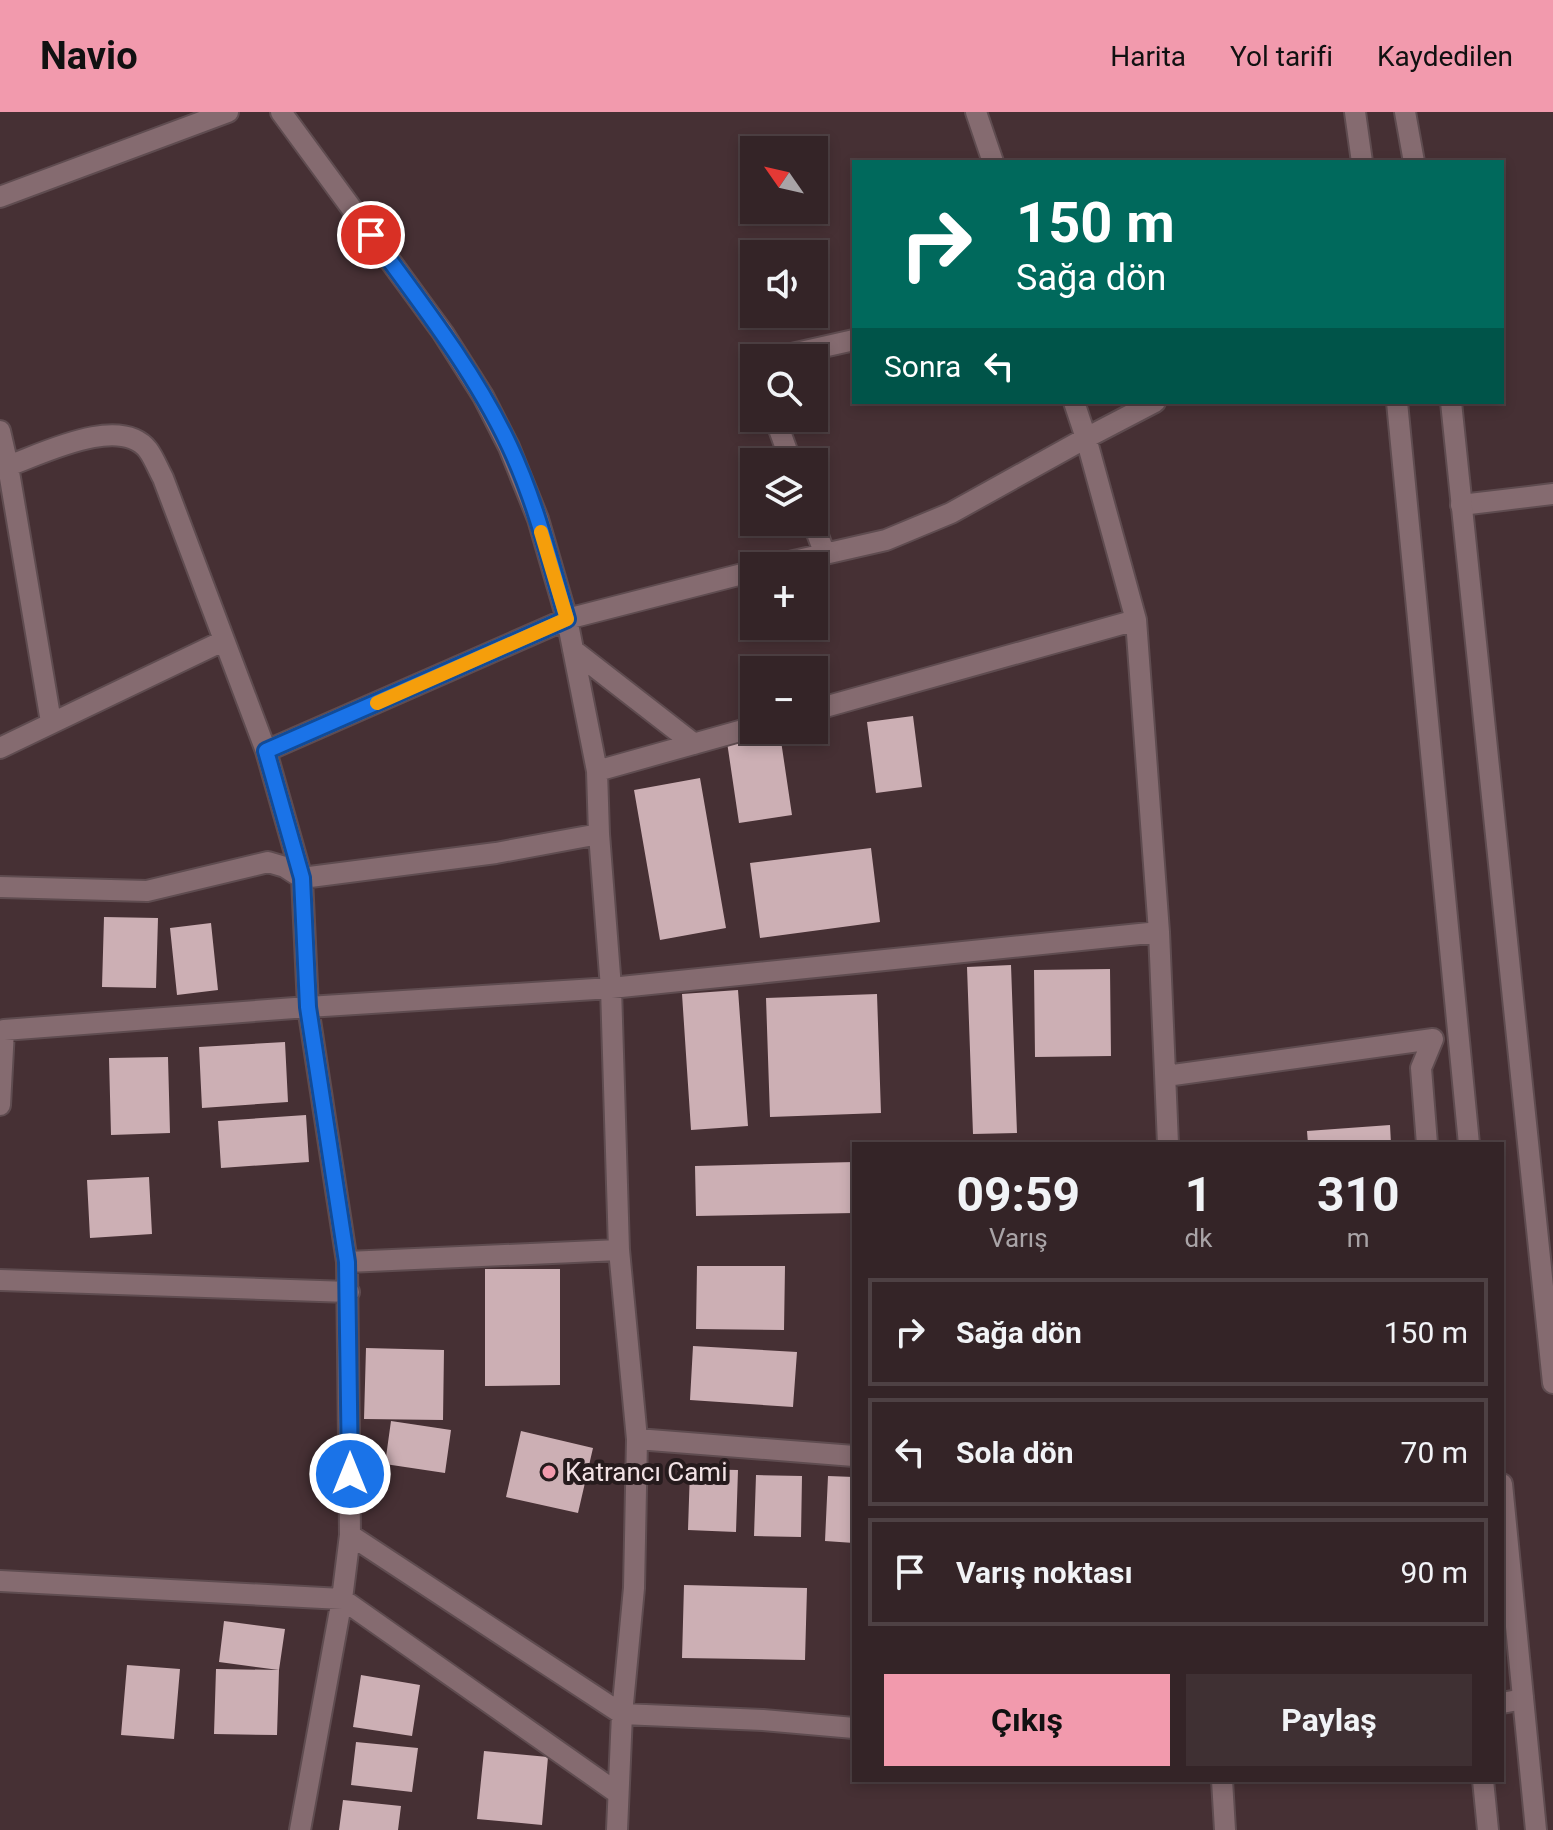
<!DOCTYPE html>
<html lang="tr">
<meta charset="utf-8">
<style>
:root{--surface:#342427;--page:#3f3033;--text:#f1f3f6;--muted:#a9a4a7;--line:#4e4144;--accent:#f29aad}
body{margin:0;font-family:Roboto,sans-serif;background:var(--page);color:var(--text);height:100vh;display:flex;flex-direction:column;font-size:30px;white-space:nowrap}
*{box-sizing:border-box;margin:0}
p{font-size:26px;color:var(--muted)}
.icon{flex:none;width:44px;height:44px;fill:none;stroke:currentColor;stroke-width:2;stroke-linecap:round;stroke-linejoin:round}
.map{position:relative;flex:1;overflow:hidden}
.side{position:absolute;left:852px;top:1030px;width:652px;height:640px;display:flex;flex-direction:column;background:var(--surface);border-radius:0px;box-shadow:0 4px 12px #0003,0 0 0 2px var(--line)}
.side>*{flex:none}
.banner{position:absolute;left:852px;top:48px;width:652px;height:244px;border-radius:0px;box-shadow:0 4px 12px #0003,0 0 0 2px var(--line);background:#00695c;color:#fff;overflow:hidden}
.needle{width:52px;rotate:304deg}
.tools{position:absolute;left:740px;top:24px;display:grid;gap:16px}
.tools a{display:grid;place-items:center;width:88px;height:88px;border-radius:0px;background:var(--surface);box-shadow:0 4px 12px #0003,0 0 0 2px var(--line);font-size:40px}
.pin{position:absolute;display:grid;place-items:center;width:68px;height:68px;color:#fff;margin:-34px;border:4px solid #fff;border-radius:50%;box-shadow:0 2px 8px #0007}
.me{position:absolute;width:88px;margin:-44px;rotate:0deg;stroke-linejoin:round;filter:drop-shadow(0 0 6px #0008)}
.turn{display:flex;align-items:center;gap:28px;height:168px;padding:0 32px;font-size:36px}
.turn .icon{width:104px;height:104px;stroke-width:2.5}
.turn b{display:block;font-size:56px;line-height:68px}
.then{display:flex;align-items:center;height:76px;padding:0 32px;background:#0003;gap:16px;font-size:30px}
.eta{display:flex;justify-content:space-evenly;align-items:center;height:136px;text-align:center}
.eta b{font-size:48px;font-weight:700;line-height:56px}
.button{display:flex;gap:16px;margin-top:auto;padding:16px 32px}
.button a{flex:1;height:92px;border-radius:0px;background:var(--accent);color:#111;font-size:32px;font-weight:700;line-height:92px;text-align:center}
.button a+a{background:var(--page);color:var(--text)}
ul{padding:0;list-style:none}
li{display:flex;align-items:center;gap:24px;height:108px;margin:0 16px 12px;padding:0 16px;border:4px solid var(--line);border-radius:0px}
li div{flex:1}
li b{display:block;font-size:30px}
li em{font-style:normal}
header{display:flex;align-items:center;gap:48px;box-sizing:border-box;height:112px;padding:0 40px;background:var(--accent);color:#111}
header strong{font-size:38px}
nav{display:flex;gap:44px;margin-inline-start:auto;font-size:28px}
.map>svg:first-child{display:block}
.building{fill:#ccafb4}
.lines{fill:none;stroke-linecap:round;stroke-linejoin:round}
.minor-casing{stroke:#5f4c50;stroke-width:24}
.secondary-casing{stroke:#5f4c50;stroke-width:24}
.minor{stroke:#856b70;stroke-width:20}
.secondary{stroke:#856b70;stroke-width:20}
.route-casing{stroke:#114b97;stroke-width:20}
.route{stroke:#1a73e8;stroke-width:14}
.slow{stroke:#f59e0b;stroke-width:14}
.poi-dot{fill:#f29aad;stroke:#261b1d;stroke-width:3}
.labels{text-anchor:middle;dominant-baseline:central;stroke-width:8;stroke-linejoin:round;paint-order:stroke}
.poi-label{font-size:26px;fill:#f2e2e5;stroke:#261b1d;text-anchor:start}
</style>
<header>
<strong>Navio</strong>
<nav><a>Harita</a><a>Yol tarifi</a><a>Kaydedilen</a></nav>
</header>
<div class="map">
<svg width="1553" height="1718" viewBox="0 0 1553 1718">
<rect width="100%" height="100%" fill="#463034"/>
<path class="building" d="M913,604L922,675L876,681L867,610Z
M780,622L792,703L739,711L727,630Z
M700,666L726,816L660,828L634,678Z
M871,736L880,810L760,826L750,751Z
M104,805L158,806L156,876L102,875Z
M211,811L218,878L177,883L170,816Z
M1011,853L1017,1021L973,1022L967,855Z
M1110,857L1111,944L1035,945L1034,858Z
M738,878L748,1014L691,1018L682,882Z
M877,882L881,1001L770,1005L766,886Z
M285,930L288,990L202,996L199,935Z
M168,945L170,1021L111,1023L109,946Z
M306,1003L309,1050L221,1056L218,1009Z
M1390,1013L1391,1032H1308L1307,1019Z
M854,1050V1101L696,1104L695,1054Z
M149,1065L152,1122L90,1126L87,1068Z
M697,1154H785L784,1218L696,1217Z
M485,1157H560V1273L485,1274Z
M693,1234L797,1240L793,1295L690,1288Z
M366,1236L444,1238L443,1308L364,1307Z
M391,1309L451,1318L445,1361L385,1352Z
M521,1319L593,1336L578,1401L506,1385Z
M690,1357L738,1358L736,1420L688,1418Z
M756,1363L802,1364L801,1425L754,1424Z
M828,1364L854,1365V1431L825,1429Z
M684,1473L807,1476L805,1548L682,1546Z
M224,1509L285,1517L279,1558L219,1550Z
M127,1553L180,1557L174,1627L121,1623Z
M216,1557L279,1558L277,1623L214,1622Z
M361,1563L420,1573L412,1624L353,1615Z
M356,1630L418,1636L412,1680L351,1673Z
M484,1639L548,1645L542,1713L477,1707Z
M343,1688L401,1694L398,1718H339Z"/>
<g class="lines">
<g class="minor-casing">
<path id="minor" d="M281,0L443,221L483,284L509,335L538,407L567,507L597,659L599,722L611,876L619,1138
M976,0L993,50
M0,85L228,0
M774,246L854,228
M1155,290L1086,326L1136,508L1159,820
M775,306L791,350
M0,319L8,354L0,357
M1461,393L1553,382
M813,410L824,440
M772,454L886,428L951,401L1086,326L1074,290
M573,538L694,632
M814,598L1136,508
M51,610L8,354C42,342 120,302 148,338C154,346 158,357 163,366L266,639L302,766L308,895L347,1150L350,1423
M0,636L223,529
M266,639L567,507L754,459
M597,659L754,615
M0,775L147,779L268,750L285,755L302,766L496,741L599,722
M1166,964L1433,927L1421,956L1427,1032
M0,993L4,918L308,895L611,876L1159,820L1168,1032
M347,1150L619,1138L637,1327L634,1476L622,1602L763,1608L854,1616
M0,1168L349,1180
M637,1327L854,1344
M0,1469L342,1487L300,1718
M1502,1591L1523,1587
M1222,1668L1225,1718
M1483,1668L1488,1718
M616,1680L342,1487L350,1423L622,1602L617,1718"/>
</g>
<g class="secondary-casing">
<path id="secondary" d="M1355,0L1362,50
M1405,0L1414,50
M1397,290L1469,1032
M1451,290L1553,1271
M1502,1372L1536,1718"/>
</g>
<use href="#minor" class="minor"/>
<use href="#secondary" class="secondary"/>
</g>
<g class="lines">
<g class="route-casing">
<path id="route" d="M350,1362L347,1150L308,895L302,766L266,639L567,507C550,449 535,388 509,333C473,257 420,190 371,123"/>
</g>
<use href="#route" class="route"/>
<path class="slow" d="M377,591L567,507L541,420"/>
</g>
<circle class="poi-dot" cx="549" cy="1360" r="8"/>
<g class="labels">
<g class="poi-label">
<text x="565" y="1360">Katrancı Cami</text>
</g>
</g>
</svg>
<div class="tools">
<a><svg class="needle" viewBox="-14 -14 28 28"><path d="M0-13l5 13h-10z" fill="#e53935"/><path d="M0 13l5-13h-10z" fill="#a9a4a7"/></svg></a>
<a><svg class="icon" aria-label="sound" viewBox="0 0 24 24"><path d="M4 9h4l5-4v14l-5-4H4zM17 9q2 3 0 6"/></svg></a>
<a><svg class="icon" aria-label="search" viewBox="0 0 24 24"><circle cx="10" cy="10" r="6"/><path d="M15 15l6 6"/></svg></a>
<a><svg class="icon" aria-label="layers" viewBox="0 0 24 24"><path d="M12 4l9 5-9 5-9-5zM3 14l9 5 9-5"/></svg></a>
<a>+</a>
<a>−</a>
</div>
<div class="pin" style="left:371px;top:123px;background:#d93025"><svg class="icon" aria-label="arrive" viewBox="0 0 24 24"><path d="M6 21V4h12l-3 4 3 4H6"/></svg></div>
<svg class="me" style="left:350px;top:1362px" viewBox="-20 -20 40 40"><circle r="17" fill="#1a73e8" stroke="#fff" stroke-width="3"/><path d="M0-11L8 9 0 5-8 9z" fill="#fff"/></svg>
<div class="banner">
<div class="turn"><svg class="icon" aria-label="right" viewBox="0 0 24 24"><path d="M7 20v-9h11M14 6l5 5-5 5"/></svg><div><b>150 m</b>Sağa dön</div></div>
<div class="then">Sonra<svg class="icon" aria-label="left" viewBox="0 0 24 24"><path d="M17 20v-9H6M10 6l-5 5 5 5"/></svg></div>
</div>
<section class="side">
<div class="eta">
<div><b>09:59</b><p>Varış</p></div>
<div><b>1</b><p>dk</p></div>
<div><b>310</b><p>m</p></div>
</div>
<ul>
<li><svg class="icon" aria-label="right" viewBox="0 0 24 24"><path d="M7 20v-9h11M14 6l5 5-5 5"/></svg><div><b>Sağa dön</b></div><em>150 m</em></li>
<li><svg class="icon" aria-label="left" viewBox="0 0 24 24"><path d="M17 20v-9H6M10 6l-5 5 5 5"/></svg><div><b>Sola dön</b></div><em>70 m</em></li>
<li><svg class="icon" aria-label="arrive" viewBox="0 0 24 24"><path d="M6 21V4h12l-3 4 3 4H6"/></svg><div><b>Varış noktası</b></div><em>90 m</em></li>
</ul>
<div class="button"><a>Çıkış</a><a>Paylaş</a></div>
</section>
</div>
